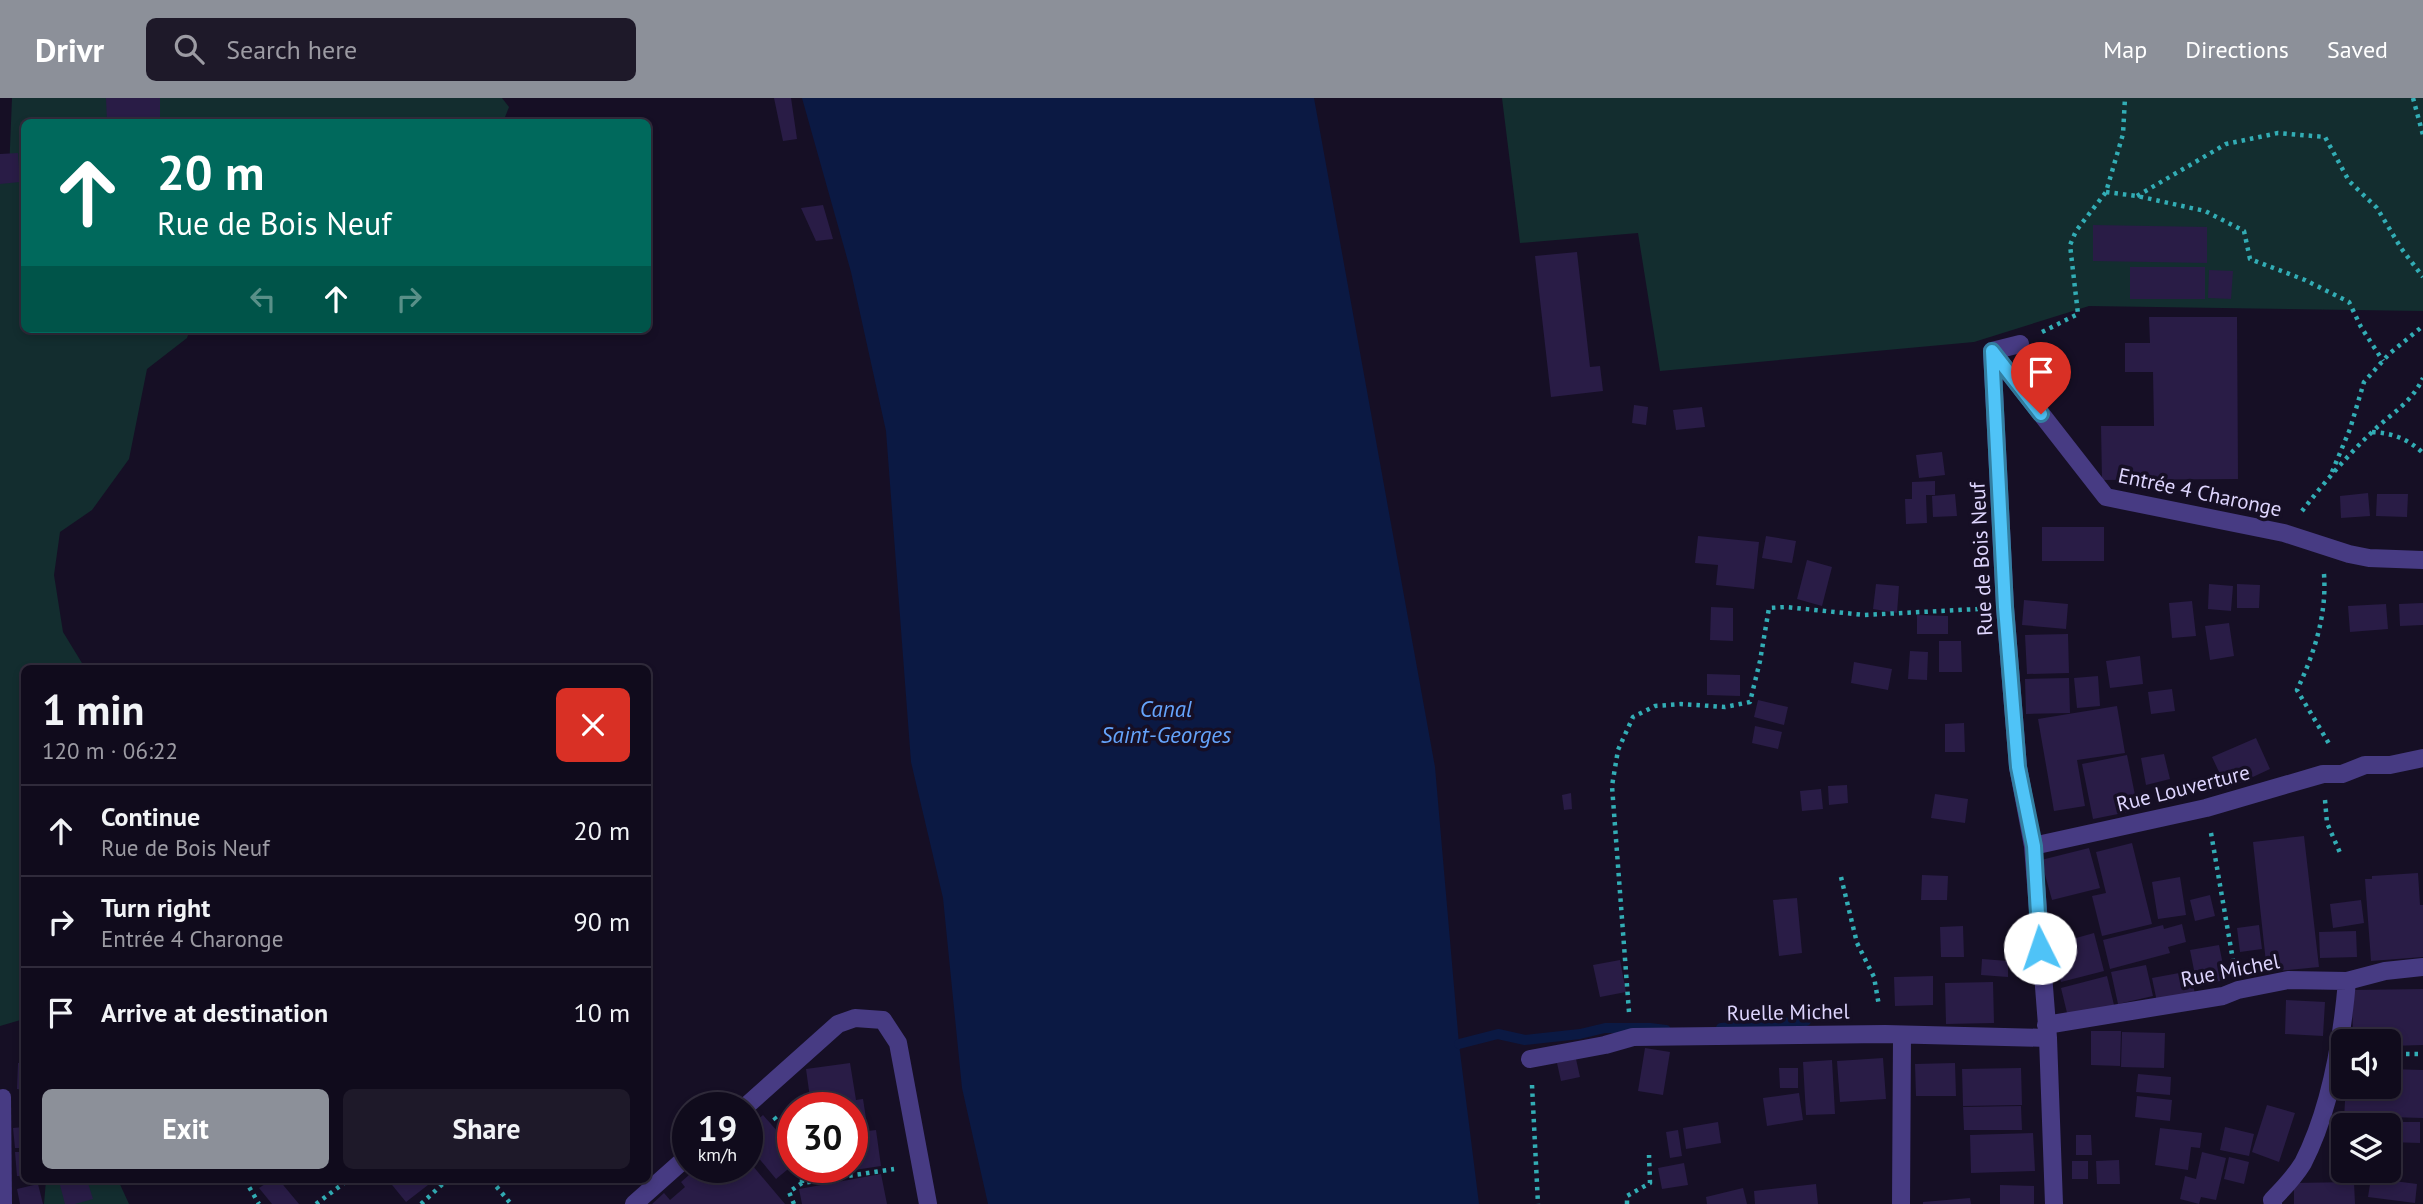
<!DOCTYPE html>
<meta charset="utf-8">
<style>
:root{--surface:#100b1c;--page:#1e1929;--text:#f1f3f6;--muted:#9c9ba3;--line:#302b3b;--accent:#8c9099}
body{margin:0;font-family:"PT Sans",sans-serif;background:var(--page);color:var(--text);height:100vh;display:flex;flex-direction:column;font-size:26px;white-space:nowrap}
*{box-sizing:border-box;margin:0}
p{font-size:23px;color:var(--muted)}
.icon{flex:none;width:38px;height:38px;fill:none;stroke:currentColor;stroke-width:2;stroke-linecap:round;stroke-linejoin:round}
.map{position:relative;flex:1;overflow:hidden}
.panel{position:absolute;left:21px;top:567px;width:630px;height:518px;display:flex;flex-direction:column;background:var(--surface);border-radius:10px;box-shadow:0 4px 10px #0003,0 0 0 2px var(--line)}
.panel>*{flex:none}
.top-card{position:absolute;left:21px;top:21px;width:630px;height:214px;border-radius:10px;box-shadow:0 4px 10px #0003,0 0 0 2px var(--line);background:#00695c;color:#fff;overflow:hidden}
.controls{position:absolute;left:2331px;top:931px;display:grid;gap:14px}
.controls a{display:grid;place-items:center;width:70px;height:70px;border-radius:10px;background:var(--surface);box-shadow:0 4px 10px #0003,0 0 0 2px var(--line);font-size:35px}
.speed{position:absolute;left:672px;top:994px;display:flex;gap:14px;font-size:35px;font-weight:700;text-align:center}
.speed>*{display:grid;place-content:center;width:91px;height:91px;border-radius:50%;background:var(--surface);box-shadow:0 4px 10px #0003,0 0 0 2px var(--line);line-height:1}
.speed small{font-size:18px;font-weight:400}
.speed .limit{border:10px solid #d22;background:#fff;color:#111}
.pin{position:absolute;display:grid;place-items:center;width:60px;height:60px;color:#fff;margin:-72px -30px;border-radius:50% 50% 50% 0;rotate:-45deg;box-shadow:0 0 7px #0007}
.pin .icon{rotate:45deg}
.me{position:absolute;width:77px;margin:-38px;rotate:356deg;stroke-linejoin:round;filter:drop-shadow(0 0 5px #0008)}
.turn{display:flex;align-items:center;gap:24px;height:147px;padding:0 21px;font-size:32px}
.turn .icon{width:91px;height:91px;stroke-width:2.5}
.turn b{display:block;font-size:49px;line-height:60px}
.lanes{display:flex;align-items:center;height:66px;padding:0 21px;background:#0003;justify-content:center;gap:35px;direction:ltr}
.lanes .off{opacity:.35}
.round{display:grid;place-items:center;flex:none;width:74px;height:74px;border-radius:10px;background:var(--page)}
.head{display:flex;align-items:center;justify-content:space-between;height:119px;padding:0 21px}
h1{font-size:42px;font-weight:800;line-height:52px}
.button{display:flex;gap:14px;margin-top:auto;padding:14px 21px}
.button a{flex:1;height:80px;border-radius:10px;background:var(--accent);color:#fff;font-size:28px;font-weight:800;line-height:80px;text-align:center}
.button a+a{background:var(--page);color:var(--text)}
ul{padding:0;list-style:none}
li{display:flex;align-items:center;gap:21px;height:91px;padding:0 21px;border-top:2px solid var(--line)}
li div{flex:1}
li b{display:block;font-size:26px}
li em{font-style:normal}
header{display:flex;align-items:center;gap:42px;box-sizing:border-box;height:98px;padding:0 35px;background:var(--accent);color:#fff}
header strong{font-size:33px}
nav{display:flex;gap:38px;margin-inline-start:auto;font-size:24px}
.search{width:490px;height:63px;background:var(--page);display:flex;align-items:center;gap:18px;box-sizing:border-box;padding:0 24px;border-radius:10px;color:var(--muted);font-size:26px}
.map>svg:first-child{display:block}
.green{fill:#132d2f}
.water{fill:#0b1943}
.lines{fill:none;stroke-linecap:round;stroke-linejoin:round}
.stream{stroke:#0b1943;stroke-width:10}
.building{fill:#291c46}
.path{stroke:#32adb5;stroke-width:4.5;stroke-dasharray:3.5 5;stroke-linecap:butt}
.service{stroke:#473b83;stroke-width:16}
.minor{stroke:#473b83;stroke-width:18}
.route-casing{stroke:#337fa1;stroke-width:18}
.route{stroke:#4fc3f7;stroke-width:12}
.labels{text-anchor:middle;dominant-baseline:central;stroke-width:7;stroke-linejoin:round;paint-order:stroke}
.street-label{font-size:21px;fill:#ded5fe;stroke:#160f25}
.water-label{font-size:23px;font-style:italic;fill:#65a4fc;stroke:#160f25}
</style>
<header>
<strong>Drivr</strong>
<div class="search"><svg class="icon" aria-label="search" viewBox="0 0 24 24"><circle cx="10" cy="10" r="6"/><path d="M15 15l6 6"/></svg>Search here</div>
<nav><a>Map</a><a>Directions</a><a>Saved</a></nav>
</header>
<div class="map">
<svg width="2423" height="1106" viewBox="0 0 2423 1106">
<rect width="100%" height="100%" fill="#160f25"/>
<path class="green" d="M12,0H502L509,9L503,24H24V231H190L187,240L147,271L129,361L92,412L60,434L54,477L63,534L85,570H24V921L0,928V76L9,74Z
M1502,0H2423V213L2089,208L1974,244L1660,273L1638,135L1520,145Z
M46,1082H118L129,1106H44Z"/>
<path class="water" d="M802,0H1314L1435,669L1459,946L1479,1106H988L962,990L943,800L911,664L886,333L851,174Z"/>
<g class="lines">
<path class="stream" d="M1721,930L1806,923
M1459,946L1498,936L1525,942L1580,936L1605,930H1650L1666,932"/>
</g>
<path class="building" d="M106,0H160V24H107Z
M774,0H791L797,41L783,43Z
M18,55L20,84L0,86V56Z
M823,107L833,141L816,143L801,110Z
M2093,127L2207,129V165L2093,163Z
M1577,154L1590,269L1600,268L1603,293L1551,299L1535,158Z
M2130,169H2205V201H2130Z
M2209,172L2233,173L2231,201L2208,200Z
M2149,219H2237L2238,381L2102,382L2101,328H2154L2153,274H2125V245H2150Z
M1634,307L1648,309L1646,327L1632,325Z
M1702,309L1705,329L1676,332L1673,312Z
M1942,354L1945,377L1919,380L1916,357Z
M1935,383V397H1926L1927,425L1906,426L1905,401H1912V384Z
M2368,395L2370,418L2341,420L2340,398Z
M1955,396L1957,418L1933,419L1932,398Z
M2377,396H2408L2407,419L2376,418Z
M2042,429H2104V463H2042Z
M1698,438L1759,444L1754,491L1716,487L1718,467L1695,465Z
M1766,438L1796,443L1792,465L1762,460Z
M1807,462L1832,469L1822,508L1797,501Z
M1876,486L1899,488L1897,515L1873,511Z
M2209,486L2233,488L2231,513L2208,511Z
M2237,486L2260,487L2259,510H2237Z
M2024,502L2068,506L2066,531L2022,527Z
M2192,503L2196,538L2172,540L2169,505Z
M2423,505V527L2400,528L2399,506Z
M2386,506L2388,531L2350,534L2348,508Z
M1711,509L1733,510V543L1710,542Z
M1917,517L1948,518V536H1917Z
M2229,525L2234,558L2210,562L2205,528Z
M2068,536L2069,575L2027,576L2025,537Z
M1939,543H1961L1962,574H1939Z
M1910,553L1928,554L1927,582L1908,581Z
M2140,558L2143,586L2110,590L2106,563Z
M1854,564L1892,571L1888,592L1851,585Z
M1707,576L1740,577V598L1707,597Z
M2098,578L2100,608L2077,610L2074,580Z
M2069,580L2070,615L2026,616L2025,581Z
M2172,591L2175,613L2151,616L2148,594Z
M1758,602L1788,609L1784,627L1754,619Z
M2117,608L2125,655L2077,662L2085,708L2054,713L2038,621Z
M1964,625L1965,654H1945V626Z
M1755,628L1782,634L1778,651L1752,645Z
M2256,640L2270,671L2227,691L2212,659Z
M2164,656L2170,681L2146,687L2141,660Z
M2127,657L2138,712L2093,721L2082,666Z
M1847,687L1848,705L1829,707L1828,688Z
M1821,691L1823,711L1802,713L1800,693Z
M1571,695L1572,711L1564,712L1562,697Z
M1935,696L1968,701L1965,725L1931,720Z
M2304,738L2319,869L2267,874L2253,744Z
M2132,745L2152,826L2102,838L2092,798L2106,795L2096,754Z
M2089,750L2100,790L2052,802L2041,762Z
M2418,775L2420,807H2423V859L2371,863L2365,781H2372V778Z
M1922,777L1948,778L1947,802H1921Z
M2180,779L2186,817L2158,821L2152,784Z
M2210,797L2215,818L2195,823L2190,802Z
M1797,800L1802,855L1779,858L1773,802Z
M2361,802L2364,825L2333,830L2330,806Z
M2182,826L2186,844L2168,849L2170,855L2110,871L2103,842L2163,827L2164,831Z
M2259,827L2262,851L2240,854L2237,830Z
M1963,828L1964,859H1941L1940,829Z
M2356,833L2357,859L2320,860L2319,834Z
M2094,835L2104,873L2061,884L2051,847Z
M2219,847L2226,882L2197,887L2190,852Z
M1982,861L2008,863V879L1981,877Z
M1620,862L1626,894L1600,899L1593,867Z
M2146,867L2153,898L2118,906L2111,874Z
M2190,873L2195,896L2157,904L2152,880Z
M1933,878V907L1895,908L1894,879Z
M2107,878L2114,907L2068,919L2061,890Z
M1993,884L1994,925L1946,926L1945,885Z
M2423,891V947L2389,948V943H2353L2352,892Z
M2286,902L2325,904L2323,938L2285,936Z
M2091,933H2121L2120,968L2091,967Z
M2122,934L2165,935L2164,970L2121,969Z
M1645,950L1670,954L1663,997L1638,993Z
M1883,960L1886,1001L1840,1004L1837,963Z
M1576,961L1580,979L1561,983L1557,965Z
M1832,962L1835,1016L1806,1017L1803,964Z
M18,965H24V992L17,991Z
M850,965L856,1002L863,1001L868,1033L876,1032L881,1068L808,1079L807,1069H852V1010H802L811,1007L806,971Z
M1955,965L1956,998H1916L1915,966Z
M1779,970H1798V990H1780Z
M2021,970L2022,1007L1963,1008L1962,971Z
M2389,971L2423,972V1020L2390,1019V1024L2344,1022L2345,1003H2358L2359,989H2389Z
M2138,976L2171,979L2170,997L2136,994Z
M1799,995L1803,1022L1767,1028L1763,1000Z
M2137,998L2172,1002L2170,1023L2135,1019Z
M24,1002V1026L20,1027L19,1003Z
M2267,1007L2295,1015L2279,1064L2252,1054Z
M2021,1008L2022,1032H1964L1963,1009Z
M763,1017L793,1051V1067L776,1081L747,1046V1031Z
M1718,1024L1721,1045L1686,1051L1683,1030Z
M2394,1024H2420V1045L2389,1044V1028H2393Z
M2331,1027L2343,1028V1068L2329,1067Z
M24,1029V1050H15L13,1030Z
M2225,1029L2254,1036L2249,1058L2220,1052Z
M2160,1030L2202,1035L2200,1050L2191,1049L2188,1072L2155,1067Z
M1678,1032L1682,1058L1670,1060L1666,1034Z
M2033,1035L2035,1073L1971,1075L1970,1037Z
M2076,1037H2091L2092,1057H2076Z
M2389,1048L2400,1049L2398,1076L2389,1074Z
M15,1054H24V1078H17Z
M2202,1054L2226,1060L2216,1102L2201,1099L2199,1106L2180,1101L2185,1078L2196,1081Z
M2229,1059L2249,1064L2244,1086L2224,1081Z
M747,1061L785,1106H652L664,1095L670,1102L685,1089L681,1084L698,1069H747Z
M2119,1062L2120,1086H2097L2096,1063Z
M2072,1063H2088V1081H2072Z
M1684,1065L1688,1087L1662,1091L1658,1070Z
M881,1076L887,1106H802L799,1091Z
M2371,1080L2417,1086L2415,1105L2368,1099Z
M79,1082H87L93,1101L75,1106H65L60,1087Z
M271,1082H279L299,1106H272L259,1090Z
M388,1082H424L428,1087L406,1104Z
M2354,1084L2355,1106H2294V1085Z
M38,1086L43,1106H20L17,1091Z
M1816,1086L1818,1106H1755L1754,1093Z
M2000,1087L2034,1088V1106H2000Z
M1743,1090L1747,1106H1707L1706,1099Z
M1970,1100L1971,1106H1923V1104Z"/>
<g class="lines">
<path class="path" d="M2413,0L2423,37
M2106,94L2137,98L2205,113L2244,133L2250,161L2305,182L2349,204L2361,229L2383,263
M2137,98L2226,46L2278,35L2325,39L2349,83L2377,110L2401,150L2423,179
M2042,234L2078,216L2070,147L2076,133L2106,94L2123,36L2125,0
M2372,334C2393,335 2408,341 2423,355
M2332,374L2350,331L2364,284L2389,256L2423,228
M2302,413C2323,386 2346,359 2371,335C2391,315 2410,307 2423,280
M2324,476C2327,517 2314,556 2297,592L2331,649
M2325,702L2327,725L2341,757
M2211,735L2234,868
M1841,779L1857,845L1874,879L1879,908
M1629,914L1612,688L1618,652L1633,619L1655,608L1681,606L1725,609L1750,604L1760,563L1769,510L1786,509L1864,517L1978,511
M2389,956H2423
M1532,987L1538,1106
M774,1019L793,1043
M245,1082L259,1106
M491,1082L511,1106
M802,1085V1069
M316,1106L348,1082
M421,1106L447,1082
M794,1106L789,1094L802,1085L894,1071
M1627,1106V1098L1650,1085L1649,1057"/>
<path class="service" d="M3,999L4,1106"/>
<path class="minor" d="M1992,253L2005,509L2018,669L2033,748L2048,940L2054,1106
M1992,253L2106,399L2284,435L2349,456L2369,460L2423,462
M1992,253L2020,246
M2033,748L2206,710L2323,676H2342L2365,667H2390L2423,660
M2046,927L2223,898L2238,892L2288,882L2347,883L2385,873L2423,869
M1530,961L1605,947L1633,939L1885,936L2048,940
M744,1010L838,926L855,920L883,922L898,945L928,1106
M634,1106L688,1058
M1901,1106L1902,938
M2273,1106L2272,1102C2283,1091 2295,1078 2303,1065C2330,1012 2342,942 2347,883"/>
</g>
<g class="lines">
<g class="route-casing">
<path id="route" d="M2040,850L2034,748L2018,669L2005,509L1992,253L2041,316"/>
</g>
<use href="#route" class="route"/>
</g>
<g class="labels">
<g class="street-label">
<text transform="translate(2200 394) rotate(12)">Entrée 4 Charonge</text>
<text transform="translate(1981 461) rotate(-93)">Rue de Bois Neuf</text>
<text transform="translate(2183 690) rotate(-14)">Rue Louverture</text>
<text transform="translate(2230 872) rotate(-11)">Rue Michel</text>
<text transform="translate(1788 914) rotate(-1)">Ruelle Michel</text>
</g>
<g class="water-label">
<text x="1166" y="610">Canal<tspan x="1166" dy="26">Saint-Georges</tspan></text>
</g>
</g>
</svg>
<div class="controls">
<a><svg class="icon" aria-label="sound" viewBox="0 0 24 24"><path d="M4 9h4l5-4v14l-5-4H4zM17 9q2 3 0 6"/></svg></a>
<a><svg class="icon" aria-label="layers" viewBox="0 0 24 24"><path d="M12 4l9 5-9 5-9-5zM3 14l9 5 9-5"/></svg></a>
</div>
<div class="speed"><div>19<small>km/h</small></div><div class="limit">30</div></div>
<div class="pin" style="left:2041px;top:316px;background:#d93025"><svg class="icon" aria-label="arrive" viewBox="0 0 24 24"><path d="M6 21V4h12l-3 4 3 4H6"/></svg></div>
<svg class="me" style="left:2040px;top:850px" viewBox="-20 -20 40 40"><circle r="19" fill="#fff"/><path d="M0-13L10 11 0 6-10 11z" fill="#4fc3f7"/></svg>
<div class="top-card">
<div class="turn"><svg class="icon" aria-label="ahead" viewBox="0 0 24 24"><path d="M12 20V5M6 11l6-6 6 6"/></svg><div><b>20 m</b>Rue de Bois Neuf</div></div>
<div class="lanes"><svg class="icon off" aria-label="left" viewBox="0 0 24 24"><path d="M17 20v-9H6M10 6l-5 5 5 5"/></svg><svg class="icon" aria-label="ahead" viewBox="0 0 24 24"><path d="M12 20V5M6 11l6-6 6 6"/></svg><svg class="icon off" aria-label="right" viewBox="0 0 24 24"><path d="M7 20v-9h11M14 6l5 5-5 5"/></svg></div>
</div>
<section class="panel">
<div class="head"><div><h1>1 min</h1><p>120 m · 06:22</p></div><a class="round" style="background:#d93025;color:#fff"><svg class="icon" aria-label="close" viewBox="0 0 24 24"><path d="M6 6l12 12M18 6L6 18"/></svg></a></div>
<ul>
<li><svg class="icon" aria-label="ahead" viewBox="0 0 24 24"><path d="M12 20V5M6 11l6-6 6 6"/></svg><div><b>Continue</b><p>Rue de Bois Neuf</p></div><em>20 m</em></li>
<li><svg class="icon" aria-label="right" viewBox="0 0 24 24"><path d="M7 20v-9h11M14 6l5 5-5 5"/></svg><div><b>Turn right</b><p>Entrée 4 Charonge</p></div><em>90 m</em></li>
<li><svg class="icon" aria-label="arrive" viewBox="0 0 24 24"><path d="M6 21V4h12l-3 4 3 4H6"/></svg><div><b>Arrive at destination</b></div><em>10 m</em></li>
</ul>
<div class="button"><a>Exit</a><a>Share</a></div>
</section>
</div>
